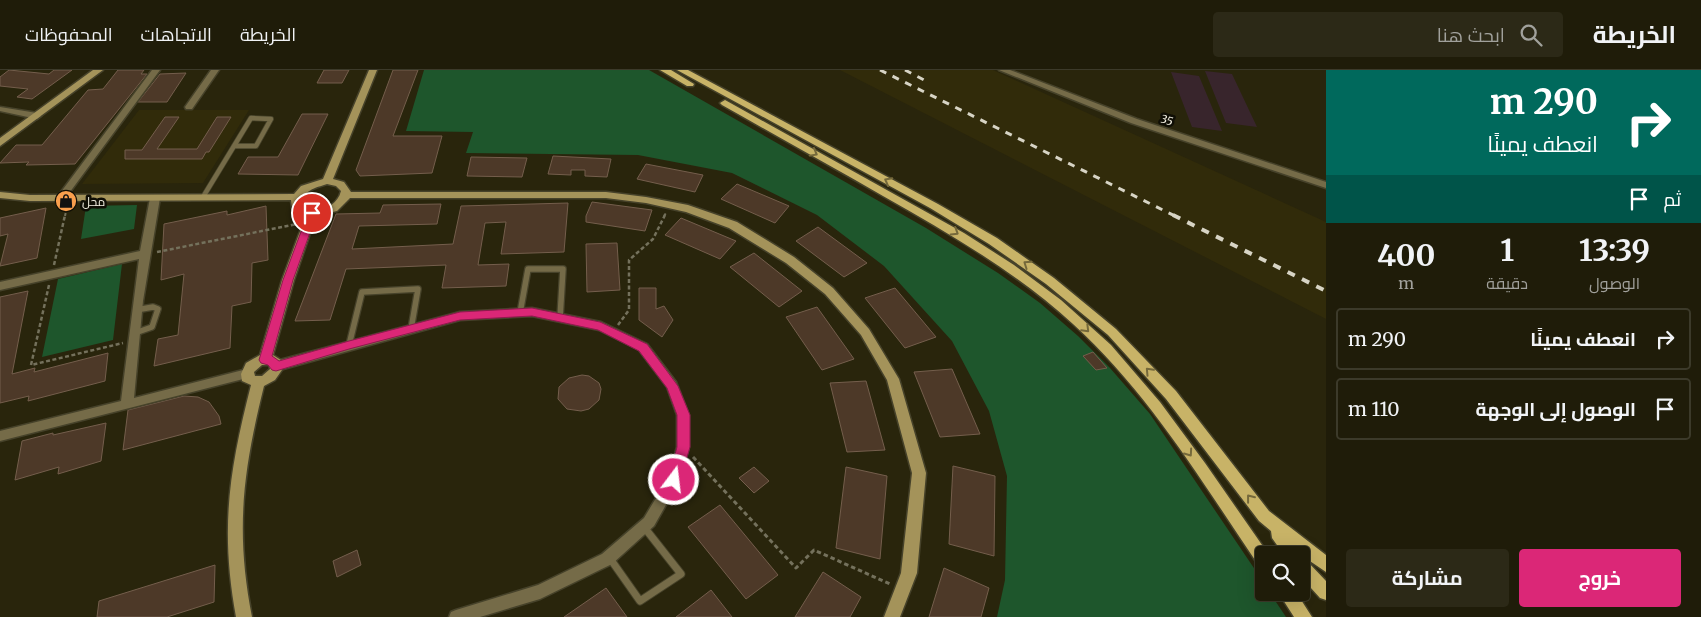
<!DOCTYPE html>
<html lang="ar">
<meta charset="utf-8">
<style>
:root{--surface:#1f1c09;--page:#2c2917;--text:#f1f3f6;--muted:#a1a19c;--line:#3c3a2a;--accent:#db2777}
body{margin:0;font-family:Merriweather,Cairo,serif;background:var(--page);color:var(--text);direction:rtl;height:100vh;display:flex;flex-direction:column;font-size:19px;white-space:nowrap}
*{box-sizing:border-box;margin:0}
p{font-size:16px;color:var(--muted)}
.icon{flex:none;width:28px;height:28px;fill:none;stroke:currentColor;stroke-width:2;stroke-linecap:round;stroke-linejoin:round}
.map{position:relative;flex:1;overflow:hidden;direction:ltr}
.drawer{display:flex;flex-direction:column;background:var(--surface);width:375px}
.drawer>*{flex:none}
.hud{background:#00695c;color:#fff;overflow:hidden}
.controls{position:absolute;left:1255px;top:476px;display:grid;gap:10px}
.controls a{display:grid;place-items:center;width:55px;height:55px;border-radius:5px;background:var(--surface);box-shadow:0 5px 20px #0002,0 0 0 1px var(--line);font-size:25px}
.pin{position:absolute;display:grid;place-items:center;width:42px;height:42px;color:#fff;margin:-21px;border:2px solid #fff;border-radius:50%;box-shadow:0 1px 5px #0007}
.me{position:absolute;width:55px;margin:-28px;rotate:15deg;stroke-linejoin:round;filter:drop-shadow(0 0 4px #0008)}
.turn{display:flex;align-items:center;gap:18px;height:105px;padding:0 20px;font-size:22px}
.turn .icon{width:65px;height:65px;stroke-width:2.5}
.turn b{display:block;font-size:35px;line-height:42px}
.then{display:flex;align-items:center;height:48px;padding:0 20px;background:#0003;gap:10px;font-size:19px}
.eta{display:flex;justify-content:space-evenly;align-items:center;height:85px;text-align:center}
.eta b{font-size:30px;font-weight:700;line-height:35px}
.primary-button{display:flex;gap:10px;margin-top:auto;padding:10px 20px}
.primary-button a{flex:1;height:58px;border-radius:5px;background:var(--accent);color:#fff;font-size:20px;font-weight:700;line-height:58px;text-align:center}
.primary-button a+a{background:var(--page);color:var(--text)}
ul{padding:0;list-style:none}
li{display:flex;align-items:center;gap:15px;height:62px;margin:0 10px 8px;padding:0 10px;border:2px solid var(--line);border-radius:5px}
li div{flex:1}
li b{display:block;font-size:19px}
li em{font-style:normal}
header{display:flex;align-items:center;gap:30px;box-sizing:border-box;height:70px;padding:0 25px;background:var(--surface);border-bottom:1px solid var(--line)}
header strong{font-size:24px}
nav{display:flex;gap:28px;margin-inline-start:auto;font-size:18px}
.search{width:350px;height:45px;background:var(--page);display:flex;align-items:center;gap:12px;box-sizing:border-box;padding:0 18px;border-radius:5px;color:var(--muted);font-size:19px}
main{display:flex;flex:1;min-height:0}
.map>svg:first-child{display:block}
.industrial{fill:#38252c}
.built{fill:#312b0a}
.green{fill:#1e562c}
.building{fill:#4d3928;stroke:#745e4c}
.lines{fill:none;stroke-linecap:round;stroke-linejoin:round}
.lane-far2-casing{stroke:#46422a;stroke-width:6}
.lane-far1-casing{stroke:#46422a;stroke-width:8}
.lane-casing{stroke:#46422a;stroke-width:9}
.street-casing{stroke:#46422a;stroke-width:3}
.secondary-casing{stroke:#46422a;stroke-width:3}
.primary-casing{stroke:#46422a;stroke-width:3}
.path-far2{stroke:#74715c;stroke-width:2;stroke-dasharray:3 2;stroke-linecap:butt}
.path-far1{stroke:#74715c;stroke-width:2.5;stroke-dasharray:4 2.5;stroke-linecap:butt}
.path{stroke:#74715c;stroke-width:3;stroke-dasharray:4.5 3;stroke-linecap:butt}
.lane-far2{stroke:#756b48;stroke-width:4.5}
.lane-far1{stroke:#756b48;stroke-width:5.5}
.lane{stroke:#756b48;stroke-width:7}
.street{fill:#756b48;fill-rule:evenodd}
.secondary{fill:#a4935a;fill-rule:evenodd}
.primary{fill:#c8b367;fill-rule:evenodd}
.rail-far1{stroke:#d7d4c5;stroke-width:3;stroke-dasharray:7 7;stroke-linecap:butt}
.rail{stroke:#d7d4c5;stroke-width:4;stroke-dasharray:8 8;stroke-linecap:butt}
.oneway{stroke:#75693b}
.route{fill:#db2777;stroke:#8e194d}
.labels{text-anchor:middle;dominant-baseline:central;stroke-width:5;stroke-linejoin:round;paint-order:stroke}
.far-street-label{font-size:11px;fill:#f5f2e4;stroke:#0f0e05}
.poi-label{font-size:12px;fill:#f5f2e4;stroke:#0f0e05;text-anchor:start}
</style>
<header>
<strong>الخريطة</strong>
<div class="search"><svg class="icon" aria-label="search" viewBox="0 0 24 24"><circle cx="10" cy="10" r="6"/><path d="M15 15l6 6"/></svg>ابحث هنا</div>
<nav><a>الخريطة</a><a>الاتجاهات</a><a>المحفوظات</a></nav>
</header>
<main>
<section class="drawer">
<div class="hud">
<div class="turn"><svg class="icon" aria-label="right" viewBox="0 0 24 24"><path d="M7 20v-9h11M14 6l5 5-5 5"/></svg><div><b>290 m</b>انعطف يمينًا</div></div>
<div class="then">ثم<svg class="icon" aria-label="arrive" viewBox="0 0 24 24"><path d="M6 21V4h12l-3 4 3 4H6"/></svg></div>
</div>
<div class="eta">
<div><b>13:39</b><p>الوصول</p></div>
<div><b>1</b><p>دقيقة</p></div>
<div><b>400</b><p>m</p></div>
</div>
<ul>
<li><svg class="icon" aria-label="right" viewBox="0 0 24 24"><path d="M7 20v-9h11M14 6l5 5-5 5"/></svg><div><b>انعطف يمينًا</b></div><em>290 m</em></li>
<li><svg class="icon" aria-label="arrive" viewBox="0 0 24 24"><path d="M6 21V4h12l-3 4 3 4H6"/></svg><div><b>الوصول إلى الوجهة</b></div><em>110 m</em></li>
</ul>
<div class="primary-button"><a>خروج</a><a>مشاركة</a></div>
</section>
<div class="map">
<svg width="1326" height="547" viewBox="0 0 1326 547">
<rect width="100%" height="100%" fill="#29250c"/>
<path class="industrial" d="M1205,1L1232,4L1257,57L1226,53Z
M1171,2L1199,6L1222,61L1192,57Z"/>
<path class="built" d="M840,0H993L1326,152V249Z
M139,40H249L203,113L82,114Z"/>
<path class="green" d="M424,0H649L926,158L998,203L1040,233L1078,266L1110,298L1150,344L1264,513V522L1270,523L1286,547H997L1005,510L1007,406L989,341L952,271L884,196L817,145L732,103L638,85L466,83L473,62L406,61Z
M137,135L134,159L81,169L86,136Z
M122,194L113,270L42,287L58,209Z"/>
<path class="building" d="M9,0L49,4L54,0H72L32,29L17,27L28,19L0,16V7Z
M118,0H144L141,4H147L75,94L26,95L29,92L0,93L16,75H42L88,20L103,19Z
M324,0H349L342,13H317Z
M393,0H418L393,66H442L432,103L360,106L356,100Z
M186,3L167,32H138L160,4Z
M302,44H328L298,105L238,104L248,87H278Z
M165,47H179L157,79H197L217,47H231L209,82H206L202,89H125V80H142Z
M553,86L611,89L607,107L585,106V100H571V105L548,104Z
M471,87L527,88L522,107L467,106Z
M646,94L703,105L695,122L637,109Z
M737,114L789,136L775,153L721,129Z
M592,132L652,140L645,161L586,152V146Z
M568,133L564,182L501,184L506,152L485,153L478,195L509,194L506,216L442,218L446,195L346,199L330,250L295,251L336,144L380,143L383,135L441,134L437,154L359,156L352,179L453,174L461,136Z
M266,136L268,190L252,193L251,232L232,236L230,278L154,296L158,269L178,265L184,204L161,210L164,154L227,141V145Z
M46,138L37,188L0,196L8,164L0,166V148Z
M681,148L736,171L720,189L665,165Z
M818,157L867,193L844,207L796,171Z
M617,173L620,220L587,222L586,174Z
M754,183L802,221L779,237L730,197Z
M639,218H656V239L664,236L673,250L662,267L639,250Z
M895,218L936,267L905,278L865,228Z
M28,221L12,304L35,298L34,302L108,283L105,311L28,331L29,326L0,333V227Z
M817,237L854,289L822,300L786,247Z
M1093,282L1107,298L1096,300L1083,286Z
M952,299L980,364L940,367L914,302Z
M582,305L589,306L599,313L601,319L599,330L589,339L581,341L567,339L558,329L559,317L569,308Z
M866,311L885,380L847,382L830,313Z
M184,326L198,327L209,332L219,346L221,354L123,380L128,340Z
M106,353L101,391L58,404L59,397L15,410L22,371L53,363V365Z
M953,396L995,406L994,486L949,474Z
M754,397L769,411L754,423L739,408Z
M846,397L887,406L880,489L836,478Z
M720,435L778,505L746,529L688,457Z
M357,480L361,495L337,507L333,491Z
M215,495L214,532L167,547H97L99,531Z
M944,498L989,518L981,547H929Z
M823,502L861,527L850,547H795Z
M606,518L627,547H564Z
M711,520L732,547H676Z"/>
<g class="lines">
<g class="lane-far2-casing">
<path id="lane-far2" d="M203,127L251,48L271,49L256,76H234"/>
</g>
<g class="lane-far1-casing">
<path id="lane-far1" d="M520,243L528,199H563L560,248
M135,263L152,257L158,239L153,237L136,240
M349,275L362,222L418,219L411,259"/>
</g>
<g class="lane-casing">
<path id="lane" d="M609,487L640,531L681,504L644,457"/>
</g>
<g class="street-casing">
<path id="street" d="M152,0H160L64,130H58V126Z
M211,0H219L192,39H186L185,37Z
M999,0H1010L1137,49L1326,112V118L1131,53Z
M0,37L37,43L41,46L37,49L0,41Z
M155,125L160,128L143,231L134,328L247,299L251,301L253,304L251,307L0,371V361L121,331L139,189L0,220V212L140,181L150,128Z
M532,238L601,252L647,274L676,312L689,345V377L680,410L654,456L612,494L540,529L480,547H449L451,542L456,540L538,515L602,484L644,448L668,408L677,377V345L667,317L639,280L599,260L532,246L460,250L276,301L272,299L270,296L272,293L276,291L460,242Z"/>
</g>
<g class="secondary-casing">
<path id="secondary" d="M93,0H103L0,76V68Z
M369,0H377L333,109L344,112L351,122H606L646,127L688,135L737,152L794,187L833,218L869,259L899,309L926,403L917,503L900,547H884L901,503L912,403L887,310L861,265L825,224L786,193L729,158L686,142L646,133L606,128H350L337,141L316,146L294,210L273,285L281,290L282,300L275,310L264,316C243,401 235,460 252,547H236C220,459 229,401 251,315L242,311L241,304L246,293L260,285L282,210L306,145L292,138L291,130L30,131L0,128V122L30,125L294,124L301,116L323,109ZM327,114L336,116L341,121C337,138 315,145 301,135C303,120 315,118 327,114ZM262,295H269L270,299L262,306H255L254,302Z"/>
</g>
<g class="primary-casing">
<path id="primary" d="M660,0H671L694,14L693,16H687Z
M677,0H688L938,134L997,168L1054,208L1116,259L1176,321L1269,441L1326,485V502L1301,485H1284L1272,468L1271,461L1259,451L1166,329L1108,265L1046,214L989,174L930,138Z
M725,30L964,163L1014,195L1061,230L1111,275L1160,332L1205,393L1269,485H1264V498L1259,496C1202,412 1149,323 1073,254C1016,202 950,164 883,126C829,95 775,65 722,35L720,33Z
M1301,489L1307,491L1326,511V530L1320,528L1301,507Z
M1278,522H1296L1312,547H1294Z"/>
</g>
<path class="path-far2" d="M65,146L67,137
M664,146L666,143"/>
<path class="path-far1" d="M157,182L297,154
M54,195L65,145
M49,215L31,295L123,273
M618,255L629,240V190L653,169L665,145"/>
<path class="path" d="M693,387L796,498L814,480L890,514"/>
<use href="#lane-far2" class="lane-far2"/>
<use href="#lane-far1" class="lane-far1"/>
<use href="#lane" class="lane"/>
<use href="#street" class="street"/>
<use href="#secondary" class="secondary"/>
<use href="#primary" class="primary"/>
<path class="rail-far1" d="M880,0L1175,146
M905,0L926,11"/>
<path class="rail" d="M1173,145L1326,221"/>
</g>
<defs><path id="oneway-chevron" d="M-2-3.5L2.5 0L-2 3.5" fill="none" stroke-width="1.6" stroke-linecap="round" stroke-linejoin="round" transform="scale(1.25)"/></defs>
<g class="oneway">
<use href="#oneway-chevron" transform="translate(814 83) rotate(29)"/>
<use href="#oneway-chevron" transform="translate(888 111) rotate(-152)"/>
<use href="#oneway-chevron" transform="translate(955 162) rotate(32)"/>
<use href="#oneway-chevron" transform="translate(1027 194) rotate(-145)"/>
<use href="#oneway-chevron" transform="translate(1086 259) rotate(45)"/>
<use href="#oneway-chevron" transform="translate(1149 301) rotate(-133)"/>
<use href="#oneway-chevron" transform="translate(1189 383) rotate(55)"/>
<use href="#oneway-chevron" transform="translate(1250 428) rotate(-128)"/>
</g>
<path class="route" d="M312,140L317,143L293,210L272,286L279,291L349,271L460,242L532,238L600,252L647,274L678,316L690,345V377L679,415L674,416L670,415L668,410L677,377V345L667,318L639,281L598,260L532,246L460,250L349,279L276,301L272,300L268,295L261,293L259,290L283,210L308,143Z"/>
<defs>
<g id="shop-disc" transform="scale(1.125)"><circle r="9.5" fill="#f99f4d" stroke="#0f0e05"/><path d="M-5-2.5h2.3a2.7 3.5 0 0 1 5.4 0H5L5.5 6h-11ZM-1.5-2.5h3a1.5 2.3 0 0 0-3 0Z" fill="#111"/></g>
</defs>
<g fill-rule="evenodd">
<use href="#shop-disc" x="66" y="131"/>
</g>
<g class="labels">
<g class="far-street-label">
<text transform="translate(1167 50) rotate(18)">35</text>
</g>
<g class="poi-label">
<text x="82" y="131">محل</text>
</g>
</g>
</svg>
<div class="controls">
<a><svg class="icon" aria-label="search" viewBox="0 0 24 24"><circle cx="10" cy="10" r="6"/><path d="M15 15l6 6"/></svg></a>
</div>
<div class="pin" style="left:312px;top:143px;background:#d93025"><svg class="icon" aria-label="arrive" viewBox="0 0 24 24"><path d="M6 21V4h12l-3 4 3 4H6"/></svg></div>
<svg class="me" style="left:674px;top:410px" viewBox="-20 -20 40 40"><circle r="17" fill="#db2777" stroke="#fff" stroke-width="3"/><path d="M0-11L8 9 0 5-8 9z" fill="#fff"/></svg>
</div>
</main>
